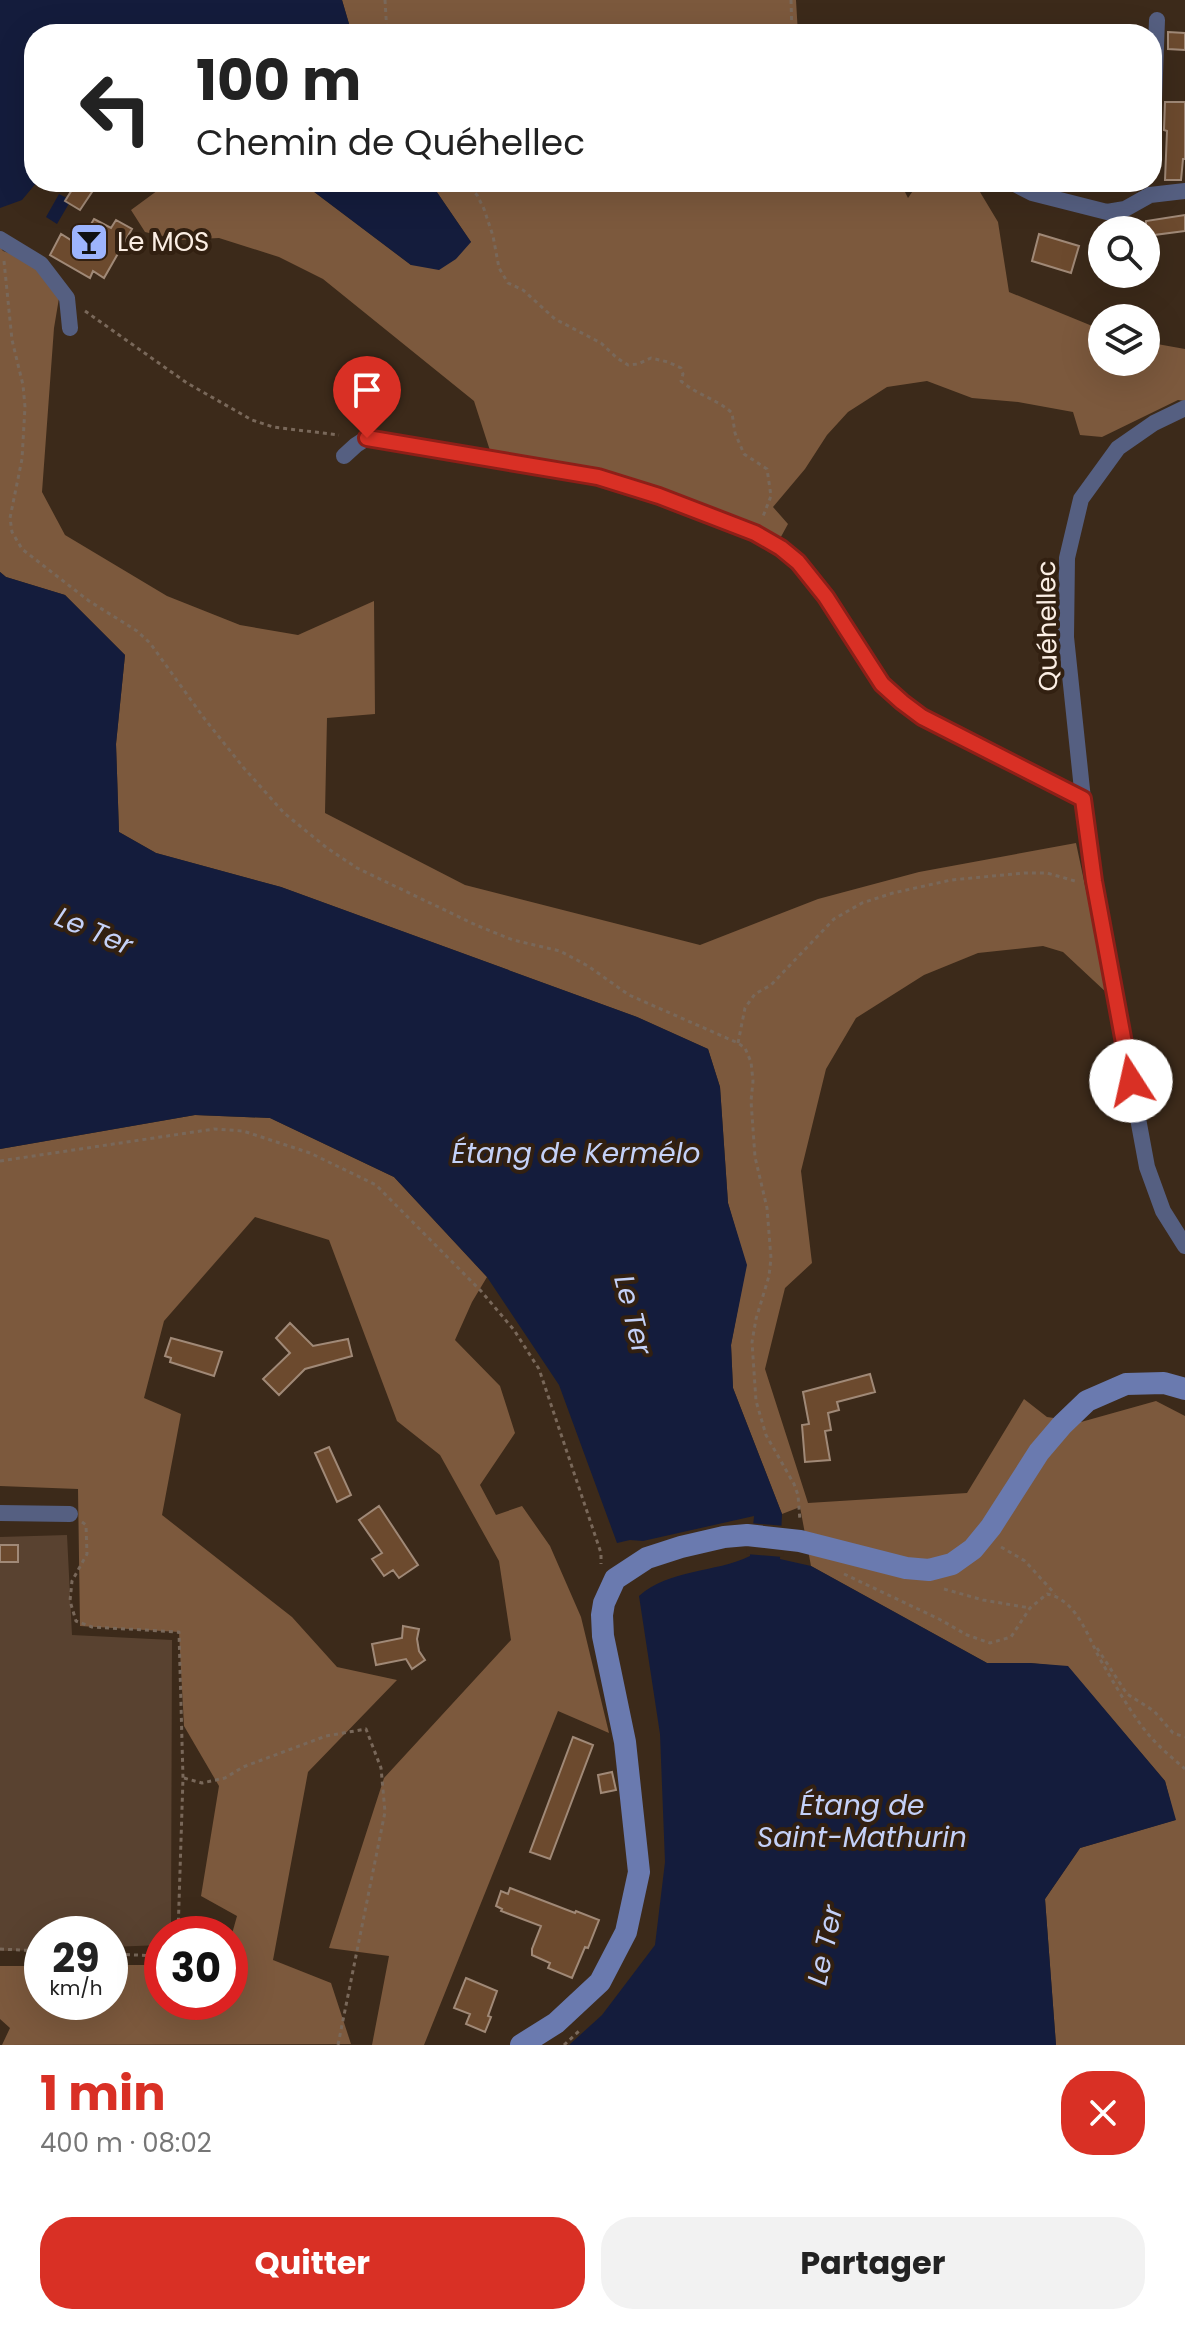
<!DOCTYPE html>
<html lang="fr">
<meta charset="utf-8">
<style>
:root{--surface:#fff;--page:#f2f2f2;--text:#222;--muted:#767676;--accent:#d93025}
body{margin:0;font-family:Poppins,sans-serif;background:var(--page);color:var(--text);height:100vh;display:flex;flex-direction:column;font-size:30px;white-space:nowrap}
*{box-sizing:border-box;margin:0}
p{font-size:26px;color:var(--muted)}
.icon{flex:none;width:44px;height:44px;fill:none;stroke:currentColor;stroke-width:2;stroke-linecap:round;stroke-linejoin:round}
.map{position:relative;height:2045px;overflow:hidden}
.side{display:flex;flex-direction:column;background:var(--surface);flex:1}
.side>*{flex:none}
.guide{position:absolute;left:24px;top:24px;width:1138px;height:168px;border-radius:32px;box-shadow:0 8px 32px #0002;background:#fff;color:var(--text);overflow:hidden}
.fabs{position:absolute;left:1088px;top:216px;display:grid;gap:16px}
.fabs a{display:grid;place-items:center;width:72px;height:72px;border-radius:50%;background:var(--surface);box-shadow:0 8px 32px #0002;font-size:40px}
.speed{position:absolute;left:24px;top:1916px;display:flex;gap:16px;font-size:40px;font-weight:700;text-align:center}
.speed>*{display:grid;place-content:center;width:104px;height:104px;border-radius:50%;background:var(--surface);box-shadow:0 8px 32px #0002;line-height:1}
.speed small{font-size:20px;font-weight:400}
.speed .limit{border:12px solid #d22;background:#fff;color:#111}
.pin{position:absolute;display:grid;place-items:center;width:68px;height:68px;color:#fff;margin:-82px -34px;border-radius:50% 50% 50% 0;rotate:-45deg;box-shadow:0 0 8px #0007}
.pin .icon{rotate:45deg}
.me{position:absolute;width:88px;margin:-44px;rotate:350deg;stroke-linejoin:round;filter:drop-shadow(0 0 6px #0008)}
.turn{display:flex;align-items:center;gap:28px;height:168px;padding:0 40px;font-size:36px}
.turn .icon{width:104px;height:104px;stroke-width:2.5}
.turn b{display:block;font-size:56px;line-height:68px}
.round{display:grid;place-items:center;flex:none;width:84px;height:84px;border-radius:32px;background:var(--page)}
.overview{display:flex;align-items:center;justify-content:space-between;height:136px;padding:0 40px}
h1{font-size:48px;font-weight:700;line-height:60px;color:var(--accent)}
.cta{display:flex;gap:16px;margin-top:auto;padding:16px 40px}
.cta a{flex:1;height:92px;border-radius:32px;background:var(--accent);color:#fff;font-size:32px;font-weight:700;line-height:92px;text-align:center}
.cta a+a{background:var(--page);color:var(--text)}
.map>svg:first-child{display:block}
.green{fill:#594230}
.forest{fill:#7c593d}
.water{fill:#141c3c}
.pier{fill:#3c2a1a}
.building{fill:#6c4a2e;stroke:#a08977;stroke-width:2}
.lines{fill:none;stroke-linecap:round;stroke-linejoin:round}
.path{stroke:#79685a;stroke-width:3;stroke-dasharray:4 4;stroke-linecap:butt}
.street{stroke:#555f81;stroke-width:16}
.secondary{stroke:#6a7aaf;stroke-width:22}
.route-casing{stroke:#8d1f18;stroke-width:20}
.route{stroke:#d93025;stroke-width:14}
.labels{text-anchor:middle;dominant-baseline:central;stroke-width:8;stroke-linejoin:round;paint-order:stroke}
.poi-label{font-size:26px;fill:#fbeee4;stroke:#322011;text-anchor:start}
.street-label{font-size:26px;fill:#fbeee4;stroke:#322011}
.water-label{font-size:28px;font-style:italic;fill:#c4d1f8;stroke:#322011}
</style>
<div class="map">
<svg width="1185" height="2045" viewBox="0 0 1185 2045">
<rect width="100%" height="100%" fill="#3c2a1a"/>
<path class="green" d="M67,1535L72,1635L172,1640L171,1934H162V1945L110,1947V1934H42V1950L0,1951V1537Z"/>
<path class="forest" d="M342,0H796L798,34H352Z
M169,182H301L411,265L471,242L430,182H900L908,198L919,182H974L998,222L1009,292L1102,330V362H1146V342L1185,349V401L1178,400L1102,437L1080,435L1073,412L1018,402L972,398L927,381L887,387L848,412L827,435L805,469L773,507L788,524L777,544L659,496L494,463L474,401L323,279L279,257L219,238L179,240L145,232L131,210Z
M0,247L3,251L41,264L59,298L54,328L42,492L65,535L167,596L240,625L298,635L374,601L375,714L327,718L325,813L465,885L700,945L818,899L919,872L1076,843L1108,994L1063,952L1043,946L978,953L924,975L856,1018L826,1069L801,1171L812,1263L785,1288L765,1369L808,1503L967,1493L1024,1399L1047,1417L1081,1422L1156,1401L1185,1416V2045H1056L1045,1899L1080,1848L1175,1820L1165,1781L1068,1667L1030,1663H987L811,1566L800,1507L782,1514L733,1388L731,1345L746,1265L728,1203L720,1087L708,1049L637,1017L281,887L156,853L119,832L116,744L125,655L65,595L6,577L0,572Z
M195,1115L270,1118L394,1177L487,1277L472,1302L455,1340L500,1386L515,1433L480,1485L496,1515L522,1506L550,1546L581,1617L609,1733L558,1711L424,2045H372L389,1956L329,1948L384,1778L511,1640L499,1561L440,1455L397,1421L329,1240L255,1217L164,1321L144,1398L181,1414L162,1515L292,1617L337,1667L397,1680L308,1772L273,1960L331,1983L351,2044L2,2045L10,2028L0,2019V1966H42V2002H110V1965H162V2002H230V1941L237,1916L201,1896L219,1786L184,1726L179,1632L80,1626L78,1489L0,1486V1149Z"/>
<path class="water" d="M0,0H342L352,34H34V182H37L22,200L0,208Z
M301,182H430L471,242L456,259L439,270L411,265Z
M59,194L71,200L57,224L46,217Z
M0,572L6,577L65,595L125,655L116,744L119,832L156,853L281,887L637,1017L708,1049L720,1087L728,1203L747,1265L731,1345L733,1388L782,1514L780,1559L811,1566L987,1663H1030L1068,1666L1165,1781L1176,1820L1080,1848L1045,1899L1056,2045H569L602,2015L655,1945L665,1862L660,1734L639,1596C669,1569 715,1573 750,1556L754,1516L643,1541L630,1540L617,1543L559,1385L487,1277L394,1177L270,1118L195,1115L0,1149Z"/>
<path class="pier" d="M749,1523L785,1526L783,1557L746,1554Z"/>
<path class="building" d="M1168,32L1185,33V50L1168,49Z
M1165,102H1185V159H1183L1181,180H1165L1167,131L1164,130Z
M77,182H84L94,189L80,210L65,201Z
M1185,215V231L1146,236V221Z
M94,219L111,228L116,220L132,229L104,278L93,271L90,278L50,255L61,234L79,245Z
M1039,234L1079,246L1071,273L1032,261Z
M290,1323L313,1346L348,1339L352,1356L305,1369L279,1395L263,1379L290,1353L276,1338Z
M171,1338L222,1352L214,1376L170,1362L171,1358L165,1356Z
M870,1374L875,1392L837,1402L839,1410L828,1413L831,1430L825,1431L830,1460L805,1462L802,1425L809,1424L803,1392Z
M329,1447L351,1495L337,1502L315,1453Z
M379,1506L418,1565L399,1578L393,1570L384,1576L372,1559L382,1553L359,1520Z
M0,1545H18V1562H0Z
M403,1626L419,1629L417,1639L419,1651L425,1660L412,1669L406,1659L376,1665L372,1644L402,1638Z
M573,1737L593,1745L550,1859L530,1852Z
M612,1772L616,1790L601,1793L598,1775Z
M510,1888L575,1913L576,1911L599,1920L588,1948L585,1947L572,1978L548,1968L550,1963L532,1955V1949L541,1926L501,1911L502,1909L496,1906L501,1891L508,1894Z
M466,1978L497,1991L488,2016L491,2017L485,2032L466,2024L470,2014L454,2008Z"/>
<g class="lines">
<path class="path" d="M385,0L387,34
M791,0L792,34
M464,182L477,195L484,209L493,236L499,268L508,283L523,290L555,319L601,343L617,358L628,365L638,364L651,358L668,362L681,368L683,374L681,381C697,395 717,399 732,413L735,433L744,454L767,469L771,496L762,519
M4,261L12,340L23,385L25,407L22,459L10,518L12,532L22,549L89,601L137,631L150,643L204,718L243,767L284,813L327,848L357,868L478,926L513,940L560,951L588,966L629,995L738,1043L745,1048L751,1062L753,1081L751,1101L755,1157L767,1208L771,1258L769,1276L756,1319L752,1342L756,1401L766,1435L794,1484L798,1495L800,1521
M85,311L187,383L252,420L273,427L339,435
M738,1043L745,1008L755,994L771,985L834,919L862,903L893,893L951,880L1025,873H1047L1075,881
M0,1161L214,1129L243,1131L310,1153L376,1185L481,1291L514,1330L539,1369L601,1553V1564
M82,1522L86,1525L87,1554L72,1581L70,1601L76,1621L92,1627L179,1632L183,1778L178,1934
M1001,1547L1025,1561L1055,1594
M844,1574L939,1619L967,1635L990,1643L1011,1637L1030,1608L1047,1594C1079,1600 1089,1642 1104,1666C1115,1685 1127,1706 1141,1725C1153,1742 1169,1755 1185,1769
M944,1589L983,1600L1030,1608
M1097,1648L1127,1694L1154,1711L1173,1733L1185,1737
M184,1778L202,1783L225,1778L243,1767L326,1736L366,1729L381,1768L385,1812L338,2045
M0,1949L42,1951
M110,1954L162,1956
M564,2045L579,2031"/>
<path class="street" d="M1152,153L1157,20
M1011,182L1032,193L1107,212L1125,209L1150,195L1185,191
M0,239L41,264L67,298L70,328
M1185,408L1154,423L1118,448L1081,499L1067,558L1066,637L1083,799L1094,881L1147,1167L1163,1211L1185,1246
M344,456L356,445L367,438L598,477L659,496L755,533L781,548L798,562L814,580L838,614L864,658L882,684L902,702L922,717L1083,799
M0,1513L70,1514"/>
<path class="secondary" d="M521,2045L556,2023L600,1982L626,1932L639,1872L625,1742L603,1636L602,1615L604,1603L615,1579L647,1558L681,1547L724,1537L747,1535L800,1541L906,1568L929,1570L952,1564L973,1549L991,1527L1039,1452L1062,1425L1087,1401L1126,1384L1164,1383L1185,1389"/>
</g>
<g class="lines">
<g class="route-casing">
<path id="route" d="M367,438L598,477L659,496L755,533L781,548L798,562L826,597L882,684L902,702L922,717L1083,799L1094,881L1131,1081"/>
</g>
<use href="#route" class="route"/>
</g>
<defs>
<g id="bar-square" transform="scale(2)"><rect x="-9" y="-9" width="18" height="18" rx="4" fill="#9db4fd" stroke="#322011"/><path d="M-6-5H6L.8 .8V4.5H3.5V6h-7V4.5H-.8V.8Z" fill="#111"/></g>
</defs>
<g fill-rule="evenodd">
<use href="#bar-square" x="89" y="242"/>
</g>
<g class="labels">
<g class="poi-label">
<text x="117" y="242">Le MOS</text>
</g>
<g class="street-label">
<text transform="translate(1047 626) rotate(-91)">Quéhellec</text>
</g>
<g class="water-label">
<text transform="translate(94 931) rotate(23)">Le Ter</text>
<text x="576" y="1153">Étang de Kermélo</text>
<text transform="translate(633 1315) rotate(76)">Le Ter</text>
<text x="862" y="1805">Étang de<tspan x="862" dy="32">Saint-Mathurin</tspan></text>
<text transform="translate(825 1945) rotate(-78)">Le Ter</text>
</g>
</g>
</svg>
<div class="fabs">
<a><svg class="icon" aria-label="search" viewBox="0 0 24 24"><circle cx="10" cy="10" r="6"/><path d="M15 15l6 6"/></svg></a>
<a><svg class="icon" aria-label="layers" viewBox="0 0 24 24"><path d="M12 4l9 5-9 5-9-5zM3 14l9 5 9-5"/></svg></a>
</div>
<div class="speed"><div>29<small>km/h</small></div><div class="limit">30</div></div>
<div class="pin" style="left:367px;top:438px;background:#d93025"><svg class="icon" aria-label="arrive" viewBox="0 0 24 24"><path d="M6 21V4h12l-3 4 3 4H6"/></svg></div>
<svg class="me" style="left:1131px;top:1081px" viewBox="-20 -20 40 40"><circle r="19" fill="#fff"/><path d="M0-13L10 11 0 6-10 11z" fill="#d93025"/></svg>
<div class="guide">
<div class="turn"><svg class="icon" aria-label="left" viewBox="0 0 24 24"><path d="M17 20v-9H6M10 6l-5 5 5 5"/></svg><div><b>100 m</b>Chemin de Quéhellec</div></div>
</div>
</div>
<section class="side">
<div class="overview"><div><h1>1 min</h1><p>400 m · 08:02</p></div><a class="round" style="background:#d93025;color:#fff"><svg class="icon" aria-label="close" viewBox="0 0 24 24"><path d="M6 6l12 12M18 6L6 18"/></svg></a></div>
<div class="cta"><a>Quitter</a><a>Partager</a></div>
</section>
